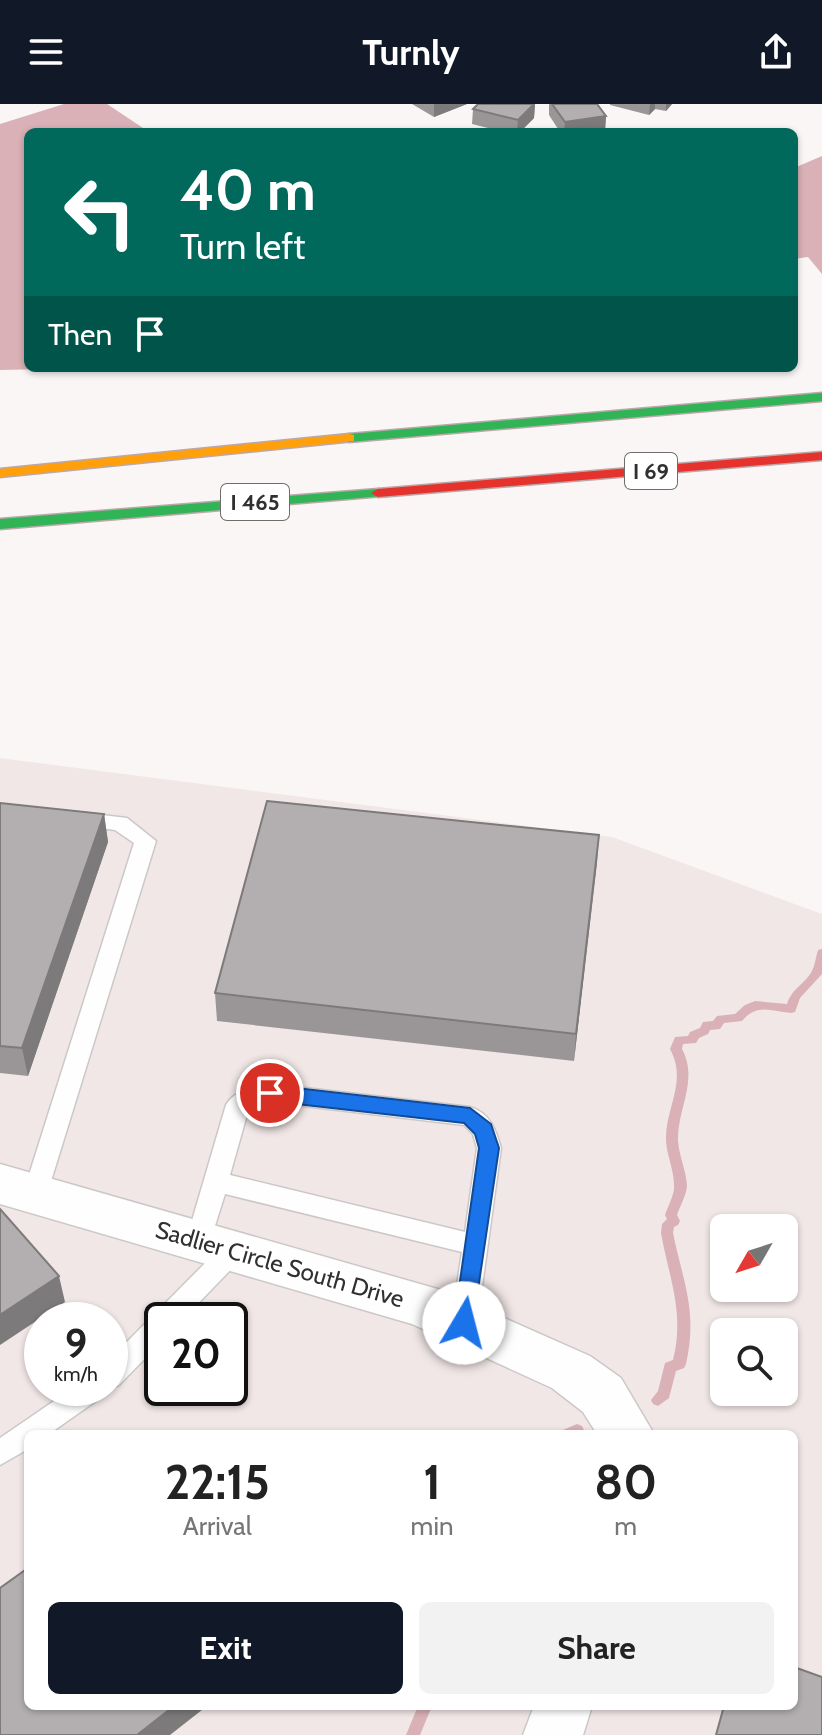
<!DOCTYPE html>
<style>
:root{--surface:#fff;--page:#f2f2f2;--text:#222;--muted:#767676;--accent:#111827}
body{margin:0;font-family:Cabin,sans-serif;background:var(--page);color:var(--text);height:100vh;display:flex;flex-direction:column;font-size:30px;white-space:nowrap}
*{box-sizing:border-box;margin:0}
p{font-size:26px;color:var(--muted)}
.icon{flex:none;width:44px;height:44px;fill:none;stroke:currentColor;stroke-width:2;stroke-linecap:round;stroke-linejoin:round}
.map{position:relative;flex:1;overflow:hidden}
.panel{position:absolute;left:24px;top:1326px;width:774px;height:280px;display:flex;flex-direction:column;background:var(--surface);border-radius:12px;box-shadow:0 2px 6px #0004}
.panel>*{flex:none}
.banner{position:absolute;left:24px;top:24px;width:774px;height:244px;border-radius:12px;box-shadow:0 2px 6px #0004;background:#00695c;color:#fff;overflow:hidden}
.needle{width:52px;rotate:231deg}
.controls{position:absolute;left:710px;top:1110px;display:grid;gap:16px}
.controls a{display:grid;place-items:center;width:88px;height:88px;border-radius:12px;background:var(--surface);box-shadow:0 2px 6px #0004;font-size:40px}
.speed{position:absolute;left:24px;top:1198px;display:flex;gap:16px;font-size:40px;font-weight:700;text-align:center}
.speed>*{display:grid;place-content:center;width:104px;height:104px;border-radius:50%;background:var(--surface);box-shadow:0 2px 6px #0004;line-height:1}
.speed small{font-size:20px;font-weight:400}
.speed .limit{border:4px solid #111;border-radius:12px;background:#fff;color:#111}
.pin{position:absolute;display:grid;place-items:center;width:68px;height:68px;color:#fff;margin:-34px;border:4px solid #fff;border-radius:50%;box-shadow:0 2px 8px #0007}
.me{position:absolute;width:88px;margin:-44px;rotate:8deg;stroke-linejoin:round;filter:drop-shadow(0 0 6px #0008)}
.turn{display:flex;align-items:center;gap:28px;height:168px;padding:0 24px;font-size:36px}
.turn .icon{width:104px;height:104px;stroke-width:2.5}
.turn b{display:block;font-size:56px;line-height:68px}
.then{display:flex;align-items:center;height:76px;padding:0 24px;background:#0003;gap:16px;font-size:30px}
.eta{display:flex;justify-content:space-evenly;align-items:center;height:136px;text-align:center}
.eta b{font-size:48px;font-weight:700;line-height:56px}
.action{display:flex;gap:16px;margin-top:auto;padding:16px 24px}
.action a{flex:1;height:92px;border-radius:12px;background:var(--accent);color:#fff;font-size:32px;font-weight:700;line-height:92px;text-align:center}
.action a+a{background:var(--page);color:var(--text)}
header{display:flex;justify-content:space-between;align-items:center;height:104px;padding:0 24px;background:var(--accent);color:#fff;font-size:36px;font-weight:700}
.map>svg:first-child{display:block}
.built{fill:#f2e7e7;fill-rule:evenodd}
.water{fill:#d9b1b6}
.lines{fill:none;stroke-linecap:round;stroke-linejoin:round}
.stream{fill:#d9b1b6;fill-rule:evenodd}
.lane-casing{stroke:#ccc8c8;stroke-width:3}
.street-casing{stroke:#ccc8c8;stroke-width:3}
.fast-casing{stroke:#bba8ab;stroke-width:3}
.slow-casing{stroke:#bba8ab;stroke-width:3}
.jam-casing{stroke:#bba8ab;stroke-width:3}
.lane{fill:#fefefe;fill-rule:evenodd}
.street{fill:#fefefe;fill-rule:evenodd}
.fast{fill:#30b455;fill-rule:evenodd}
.slow{fill:#ff9f0a;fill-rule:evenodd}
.jam{fill:#e5322d;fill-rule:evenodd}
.wall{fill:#9a9697}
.shaded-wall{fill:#7d7a7b}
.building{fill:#b3afb0;stroke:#7d7a7b;stroke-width:2}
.route{fill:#1a73e8;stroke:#114b97;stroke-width:2}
.labels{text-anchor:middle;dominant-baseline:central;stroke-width:8;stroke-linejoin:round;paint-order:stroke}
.shield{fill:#fff;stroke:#706d6d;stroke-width:2}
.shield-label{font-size:22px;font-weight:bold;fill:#322f2f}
.street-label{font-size:24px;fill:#322f2f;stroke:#fff}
</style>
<header><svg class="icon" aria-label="menu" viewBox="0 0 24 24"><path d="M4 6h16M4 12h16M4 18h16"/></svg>Turnly<svg class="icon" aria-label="share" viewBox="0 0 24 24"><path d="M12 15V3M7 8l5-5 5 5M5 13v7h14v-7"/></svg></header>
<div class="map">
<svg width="822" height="1631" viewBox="0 0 822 1631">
<rect width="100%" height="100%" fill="#fbf6f6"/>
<path class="built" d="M0,654L612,733L822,810V1631H0ZM724,1124H784V1184H724ZM42,1216H110V1284H42ZM162,1216H230V1284H162ZM724,1228H784V1288H724ZM28,1330H794V1602H28Z"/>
<path class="water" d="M64,0H107L149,28H28V264H92L0,266V20Z
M822,52V170L808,153L794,155V64Z"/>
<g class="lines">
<path class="stream" d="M822,845V870L800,894L795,908L791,909C771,907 757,899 742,917L724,919L720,925L710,926L708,930L699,934L696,939L683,940L682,945C699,977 677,1004 678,1037C679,1052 686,1066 687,1081C687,1090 680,1102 677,1111L680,1117L678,1121L674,1123L673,1129C683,1178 698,1207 686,1260L684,1264L676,1267L669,1294L658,1302L653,1300L651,1296L658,1287L665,1259L673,1256C685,1209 669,1174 661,1129L662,1120L667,1115L665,1111C668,1102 675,1090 674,1081C674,1066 667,1052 666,1037C665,1003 688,978 670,945L675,933L688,932L690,928L700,924L703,918L713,917L717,912L735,910L745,901L755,897L787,900C792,884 805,880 812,867C815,861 816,852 818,846Z
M577,1320L582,1322L584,1326L582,1330H561L563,1326Z
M418,1602H432L420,1631H406Z"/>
<g class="lane-casing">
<path id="lane" d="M77,708L127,714L156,737L47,1090L44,1097L35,1100L26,1097L23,1090L134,739L115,726L70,720L66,715L70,710Z
M270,980L470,1003C490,1009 496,1026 501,1044L477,1219L473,1227L464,1230L455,1227L451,1219L462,1148L225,1090L208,1144L199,1147L190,1144L186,1137L226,1001C234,986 255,983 270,980ZM270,998L464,1021L473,1030L477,1044L465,1128L230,1071L248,1007Z
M233,1136L242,1140L246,1147L242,1154L182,1216H162V1237L119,1281L110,1285L109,1284L110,1255L224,1140Z
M73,1284H107L103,1292L49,1330H28V1345L0,1361V1334Z"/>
</g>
<g class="street-casing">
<path id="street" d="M0,1060L441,1186L590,1252L621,1274L654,1330H597L583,1308L552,1284L412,1220L0,1100Z
M534,1602H592L583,1631H523Z"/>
</g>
<g class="fast-casing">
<path id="fast" d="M822,289V297L349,338L342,334L349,330Z
M378,385L385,389L383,392L0,425V415Z"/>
</g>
<g class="slow-casing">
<path id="slow" d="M349,330L354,331V337L0,373V365Z"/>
</g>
<g class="jam-casing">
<path id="jam" d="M822,348V356L378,393L371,389L378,385Z"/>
</g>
<use href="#lane" class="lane"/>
<use href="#street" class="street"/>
<use href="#fast" class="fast"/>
<use href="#slow" class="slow"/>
<use href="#jam" class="jam"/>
</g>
<path class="wall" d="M412,0H467L434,13Z
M535,0L534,14L520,28H504L472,20L473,5Z
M549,0H597L606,12L605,27L560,28L549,11Z
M610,0H672L666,7L655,5L649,11L610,1Z
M0,699L104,710L108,738L28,972L0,969Z
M599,731L574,957L217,917L215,889Z"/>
<path class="shaded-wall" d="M434,0H467L434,13Z
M535,0L534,14L520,28H517L518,16Z
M650,0H655V5L649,11Z
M666,0H672L666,7Z
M606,12L605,27L564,28L565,18Z
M104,710L108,738L28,972L22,944Z
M599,731L597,759L574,957L576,930Z
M59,1172L65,1198L0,1241V1211Z
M174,1602H207L170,1631H137Z"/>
<path class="building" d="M478,0H534L518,16L473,5Z
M552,0H597L606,12L565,18Z
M267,697L599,731L576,930L215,889Z
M0,699L104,710L22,944L0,942Z
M0,1105L59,1172L0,1211Z
M28,1464V1602H174L137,1631H0V1484Z
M794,1563L822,1573V1631H716L724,1602H794Z"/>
<path class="route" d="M270,981L470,1004L491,1020L499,1044L472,1226L464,1228L457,1226L454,1219L479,1044L475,1030L464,1019L270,997L263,994L260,989L263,984Z"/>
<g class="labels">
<g class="shield">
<rect x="625" y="349" width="52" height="36" rx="6"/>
<rect x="221" y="380" width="68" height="36" rx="6"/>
</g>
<g class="shield-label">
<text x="651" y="367">I 69</text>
<text x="255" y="398">I 465</text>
</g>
<g class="street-label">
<text transform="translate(280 1160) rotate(16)">Sadlier Circle South Drive</text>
</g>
</g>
</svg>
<div class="controls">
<a><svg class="needle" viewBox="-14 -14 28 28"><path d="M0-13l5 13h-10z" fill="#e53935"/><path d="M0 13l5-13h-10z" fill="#767676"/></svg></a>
<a><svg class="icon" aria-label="search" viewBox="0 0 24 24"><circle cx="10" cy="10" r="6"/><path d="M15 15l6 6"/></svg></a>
</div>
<div class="speed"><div>9<small>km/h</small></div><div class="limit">20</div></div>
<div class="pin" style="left:270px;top:989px;background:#d93025"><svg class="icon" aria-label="arrive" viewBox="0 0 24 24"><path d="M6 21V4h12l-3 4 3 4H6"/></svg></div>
<svg class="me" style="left:464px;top:1219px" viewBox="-20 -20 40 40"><circle r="19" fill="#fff"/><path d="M0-13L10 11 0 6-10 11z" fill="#1a73e8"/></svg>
<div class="banner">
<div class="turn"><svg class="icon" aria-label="left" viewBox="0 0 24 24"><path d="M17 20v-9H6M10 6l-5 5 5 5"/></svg><div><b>40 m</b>Turn left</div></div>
<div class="then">Then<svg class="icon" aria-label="arrive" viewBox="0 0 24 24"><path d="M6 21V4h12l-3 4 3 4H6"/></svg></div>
</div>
<section class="panel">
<div class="eta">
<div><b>22:15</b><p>Arrival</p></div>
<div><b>1</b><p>min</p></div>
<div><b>80</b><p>m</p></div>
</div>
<div class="action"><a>Exit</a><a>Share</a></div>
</section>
</div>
